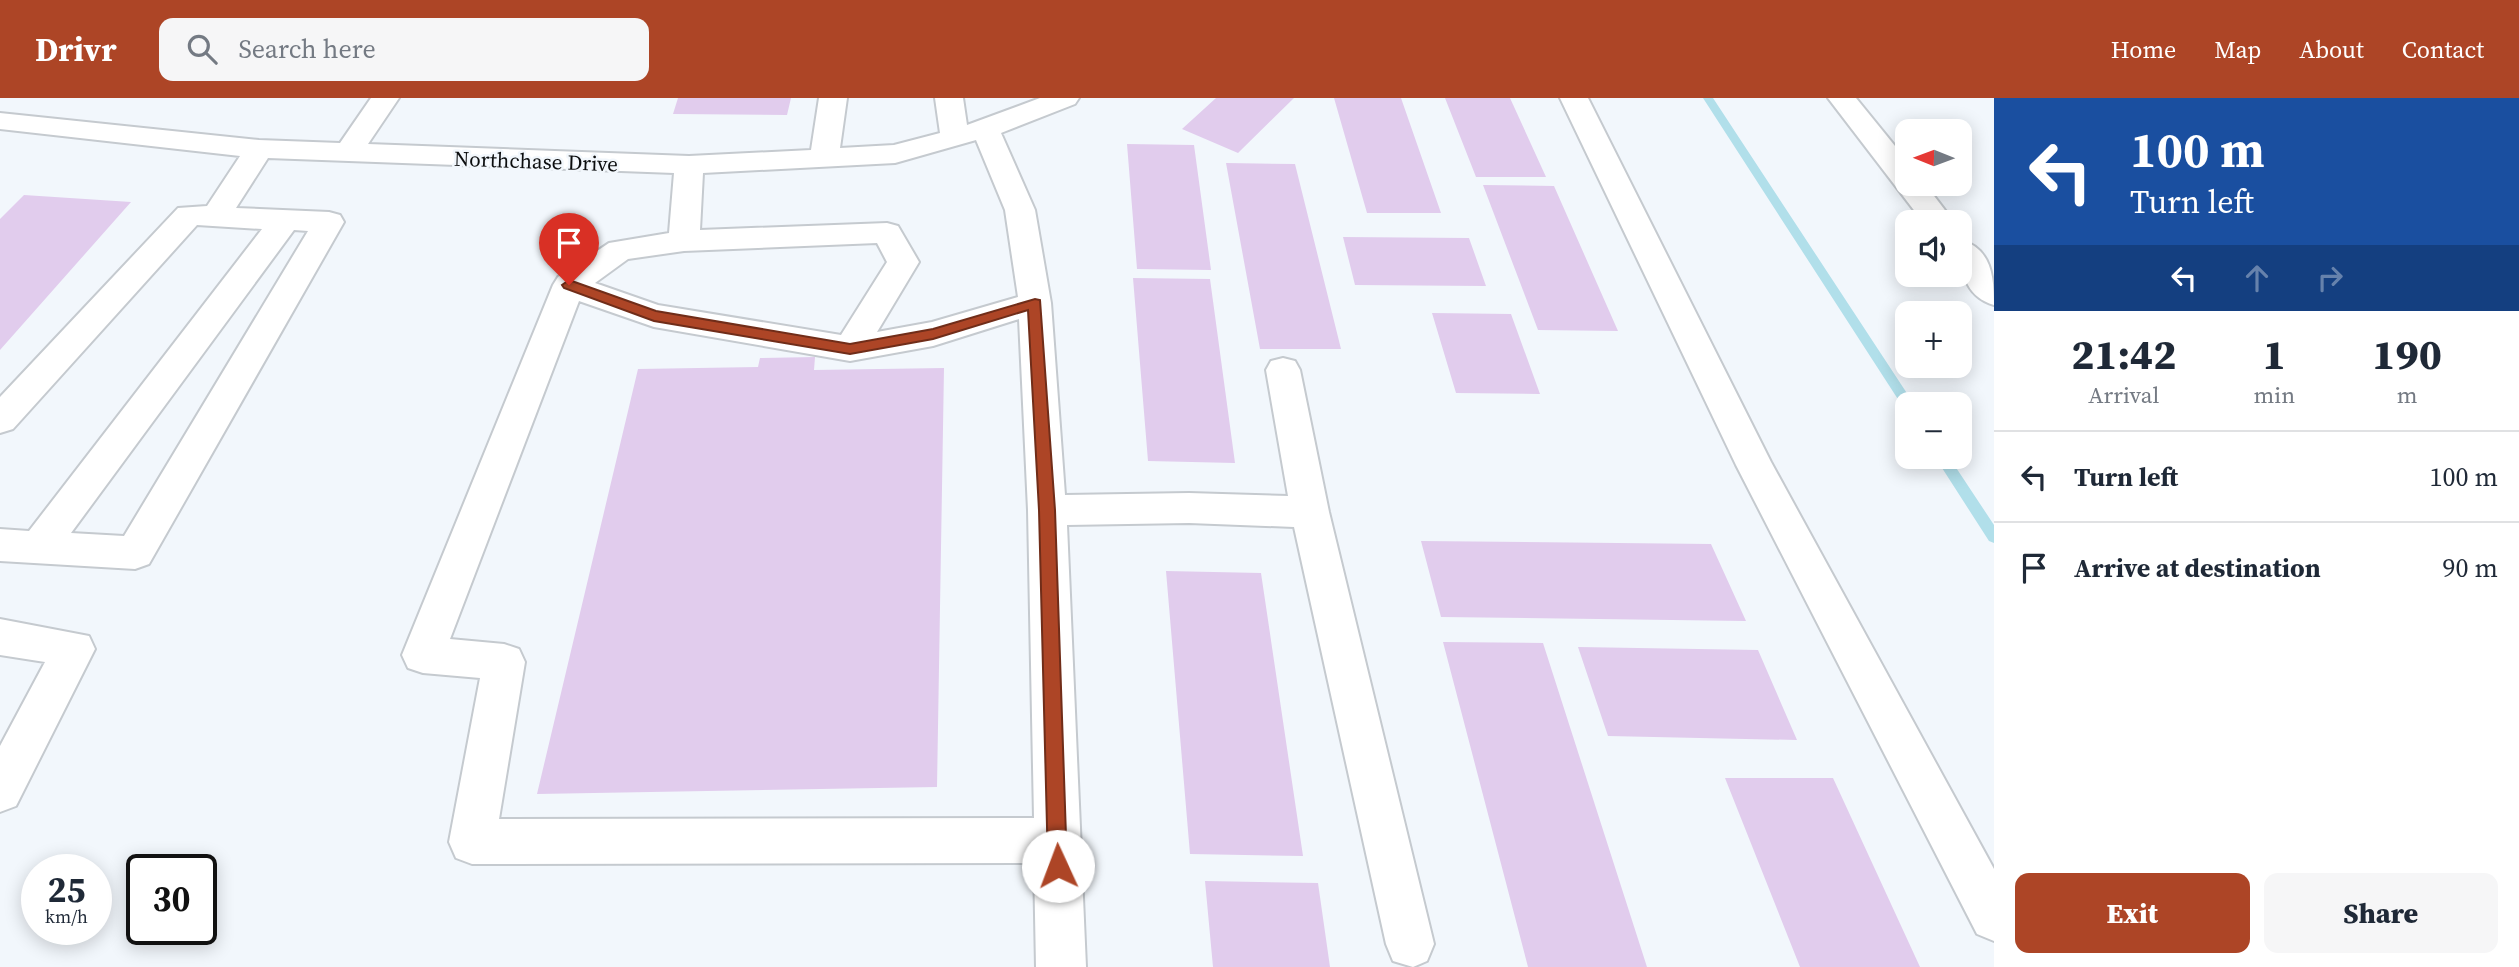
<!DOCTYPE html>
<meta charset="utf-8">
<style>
:root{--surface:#fff;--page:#f6f6f7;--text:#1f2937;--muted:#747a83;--line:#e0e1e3;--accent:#ad4526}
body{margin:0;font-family:"Source Serif 4",serif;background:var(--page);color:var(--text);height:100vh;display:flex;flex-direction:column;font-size:26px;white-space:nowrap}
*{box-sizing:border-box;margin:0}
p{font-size:23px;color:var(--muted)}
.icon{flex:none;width:38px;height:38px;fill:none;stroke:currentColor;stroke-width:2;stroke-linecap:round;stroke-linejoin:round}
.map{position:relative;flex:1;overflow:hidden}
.details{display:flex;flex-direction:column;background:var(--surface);width:525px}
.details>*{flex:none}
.guide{background:#1a4fa0;color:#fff;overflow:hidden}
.needle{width:46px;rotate:271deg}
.tools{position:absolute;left:1895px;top:21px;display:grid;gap:14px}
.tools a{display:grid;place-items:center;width:77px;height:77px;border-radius:14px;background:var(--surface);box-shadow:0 4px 18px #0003;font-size:35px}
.speed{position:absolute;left:21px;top:756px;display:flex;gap:14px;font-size:35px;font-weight:700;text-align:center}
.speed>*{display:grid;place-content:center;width:91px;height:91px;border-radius:50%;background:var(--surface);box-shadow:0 4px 18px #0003;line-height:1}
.speed small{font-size:18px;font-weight:400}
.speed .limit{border:4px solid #111;border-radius:10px;background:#fff;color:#111}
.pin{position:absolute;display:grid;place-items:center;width:60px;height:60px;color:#fff;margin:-72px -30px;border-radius:50% 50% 50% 0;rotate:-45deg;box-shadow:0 0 7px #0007}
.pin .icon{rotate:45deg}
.me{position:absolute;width:77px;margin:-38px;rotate:358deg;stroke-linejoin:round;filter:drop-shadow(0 0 5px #0008)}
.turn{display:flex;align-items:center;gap:24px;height:147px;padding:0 21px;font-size:32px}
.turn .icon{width:91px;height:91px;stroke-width:2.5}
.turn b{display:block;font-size:49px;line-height:60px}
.lanes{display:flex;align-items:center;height:66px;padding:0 21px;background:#0003;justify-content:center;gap:35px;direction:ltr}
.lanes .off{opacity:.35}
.eta{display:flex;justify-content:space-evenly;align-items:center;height:119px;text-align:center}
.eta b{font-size:42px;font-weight:800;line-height:49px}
.button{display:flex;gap:14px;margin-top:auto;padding:14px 21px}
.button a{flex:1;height:80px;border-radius:14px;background:var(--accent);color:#fff;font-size:28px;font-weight:800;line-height:80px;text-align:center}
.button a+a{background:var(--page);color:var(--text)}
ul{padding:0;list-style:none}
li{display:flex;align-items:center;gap:21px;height:91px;padding:0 21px;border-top:2px solid var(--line)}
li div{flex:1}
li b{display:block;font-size:26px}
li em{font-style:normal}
header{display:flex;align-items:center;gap:42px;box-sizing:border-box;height:98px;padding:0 35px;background:var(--accent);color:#fff}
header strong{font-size:33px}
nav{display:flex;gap:38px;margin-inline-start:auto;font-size:24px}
.search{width:490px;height:63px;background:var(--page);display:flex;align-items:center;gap:18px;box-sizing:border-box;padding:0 24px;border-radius:14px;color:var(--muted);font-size:26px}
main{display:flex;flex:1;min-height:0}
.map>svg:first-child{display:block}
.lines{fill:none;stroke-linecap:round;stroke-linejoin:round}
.stream{fill:#b1dfea;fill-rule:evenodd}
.building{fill:#e1cced}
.minor-casing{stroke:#c5cacf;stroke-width:4}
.minor{fill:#fff;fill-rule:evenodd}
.route{fill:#ad4526;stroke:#702d19;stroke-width:2}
.labels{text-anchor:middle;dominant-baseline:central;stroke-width:5;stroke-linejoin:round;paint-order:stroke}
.far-street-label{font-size:21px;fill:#0b0d0e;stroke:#f2f7fc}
</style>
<header>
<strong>Drivr</strong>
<div class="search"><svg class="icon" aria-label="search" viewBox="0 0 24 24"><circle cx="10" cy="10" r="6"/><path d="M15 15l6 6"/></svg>Search here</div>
<nav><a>Home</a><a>Map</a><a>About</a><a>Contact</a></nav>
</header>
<main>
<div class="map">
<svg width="1994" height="869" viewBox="0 0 1994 869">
<rect width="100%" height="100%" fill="#f2f7fc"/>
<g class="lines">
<path class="stream" d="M1703,0H1713L1914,306H1908V311L1903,309Z
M1935,359H1949L1994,427V445L1989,443Z"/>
</g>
<path class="building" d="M678,0H791L787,17L673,16Z
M1216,0H1294L1238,55L1182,31Z
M1334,0H1401L1441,115H1367Z
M1445,0H1510L1546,79H1476Z
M1127,46L1194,47L1211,172L1137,171Z
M1226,65L1295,66L1341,251H1260Z
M1483,87L1554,88L1618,233L1538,232Z
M24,97L131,104L0,252V121Z
M1343,139L1469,140L1486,188L1355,187Z
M1133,180L1210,181L1235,365L1148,363Z
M1432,215L1511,216L1540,296L1456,295Z
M815,259L814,272L944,270L937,689L537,696L638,271L758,269L760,260Z
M1421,443L1711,446L1746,523L1441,519Z
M1166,473L1261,475L1303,758L1190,756Z
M1443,544L1543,545L1647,869H1528Z
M1578,549L1758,552L1797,642L1608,638Z
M1725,680H1833L1920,869H1800Z
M1205,783L1318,785L1330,869H1213Z"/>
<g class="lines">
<g class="minor-casing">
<path id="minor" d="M371,0H399L368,46L689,58L811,52L819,0H847L840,50L894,47L940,35L935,0H963L967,27L1040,0H1079L1075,6L1001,35L1035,112L1051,205L1065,397L1189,395L1288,398L1266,272L1271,263L1283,260L1295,263L1300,272L1329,414L1434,846L1427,863L1413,869L1393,863L1386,846L1294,429L1189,425L1067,427L1086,869H1036L1034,765L472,766L456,760L449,744L480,580L423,575L408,570L402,557L553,187L558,179L609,145L669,135L674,75L268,60L236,110L329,114L340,117L344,124L149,466L135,471L0,463V431L29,433L262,131L197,127L13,331L0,335V299L178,110L207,108L240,58L0,31V15L259,42L340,45ZM976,42L1005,112L1018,199L932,224L877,234L919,164L898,128L887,125L700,132L703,75L895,65ZM294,132L308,133L124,438L71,435ZM877,145L887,164L841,237L658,207L595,185L628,161L684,153ZM579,203L654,229L850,263L933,248L1019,221L1028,412L1034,720L499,721L525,564L519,551L504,546L450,541Z
M1560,0H1588L1771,364L1994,771V843L1977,836L1736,367Z
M1828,0H1856L1908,64V86H1925L1954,124H1923Z
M1960,142C1992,150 1994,180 1994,207C1963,198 1960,169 1960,142Z
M0,521L89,538L95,551L16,708L0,714V648L45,564L0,557Z"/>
</g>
<use href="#minor" class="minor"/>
</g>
<path class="route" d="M569,182L656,213L850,246L933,231L1035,201L1040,202L1055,412L1067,768L1065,774L1058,777L1051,774L1048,768L1039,412L1028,212L933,241L850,256L654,223L564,190L562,187Z"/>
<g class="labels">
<g class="far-street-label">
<text transform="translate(536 63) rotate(2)">Northchase Drive</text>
</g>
</g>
</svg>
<div class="tools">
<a><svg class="needle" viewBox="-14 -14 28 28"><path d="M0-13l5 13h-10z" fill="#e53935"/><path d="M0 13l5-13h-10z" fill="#747a83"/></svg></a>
<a><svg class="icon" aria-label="sound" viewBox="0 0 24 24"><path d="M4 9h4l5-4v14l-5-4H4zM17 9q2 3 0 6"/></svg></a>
<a>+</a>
<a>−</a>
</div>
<div class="speed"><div>25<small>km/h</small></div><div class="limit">30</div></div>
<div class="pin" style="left:569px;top:187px;background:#d93025"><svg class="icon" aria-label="arrive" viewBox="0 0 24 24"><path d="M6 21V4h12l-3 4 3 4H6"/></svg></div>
<svg class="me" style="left:1058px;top:768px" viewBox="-20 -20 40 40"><circle r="19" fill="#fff"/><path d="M0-13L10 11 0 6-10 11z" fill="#ad4526"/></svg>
</div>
<section class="details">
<div class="guide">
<div class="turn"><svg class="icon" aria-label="left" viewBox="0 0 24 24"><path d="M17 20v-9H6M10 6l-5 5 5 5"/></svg><div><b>100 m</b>Turn left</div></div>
<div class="lanes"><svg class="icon" aria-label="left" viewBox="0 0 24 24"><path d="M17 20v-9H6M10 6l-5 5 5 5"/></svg><svg class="icon off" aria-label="ahead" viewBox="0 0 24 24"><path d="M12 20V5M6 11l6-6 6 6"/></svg><svg class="icon off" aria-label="right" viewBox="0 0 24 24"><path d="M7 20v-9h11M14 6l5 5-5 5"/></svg></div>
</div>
<div class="eta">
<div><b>21:42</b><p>Arrival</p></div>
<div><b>1</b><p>min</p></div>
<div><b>190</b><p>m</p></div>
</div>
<ul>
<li><svg class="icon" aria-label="left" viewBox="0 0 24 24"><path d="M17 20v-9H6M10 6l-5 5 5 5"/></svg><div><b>Turn left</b></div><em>100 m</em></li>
<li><svg class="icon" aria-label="arrive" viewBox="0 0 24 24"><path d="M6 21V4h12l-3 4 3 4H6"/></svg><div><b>Arrive at destination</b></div><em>90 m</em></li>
</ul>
<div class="button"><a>Exit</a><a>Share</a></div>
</section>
</main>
